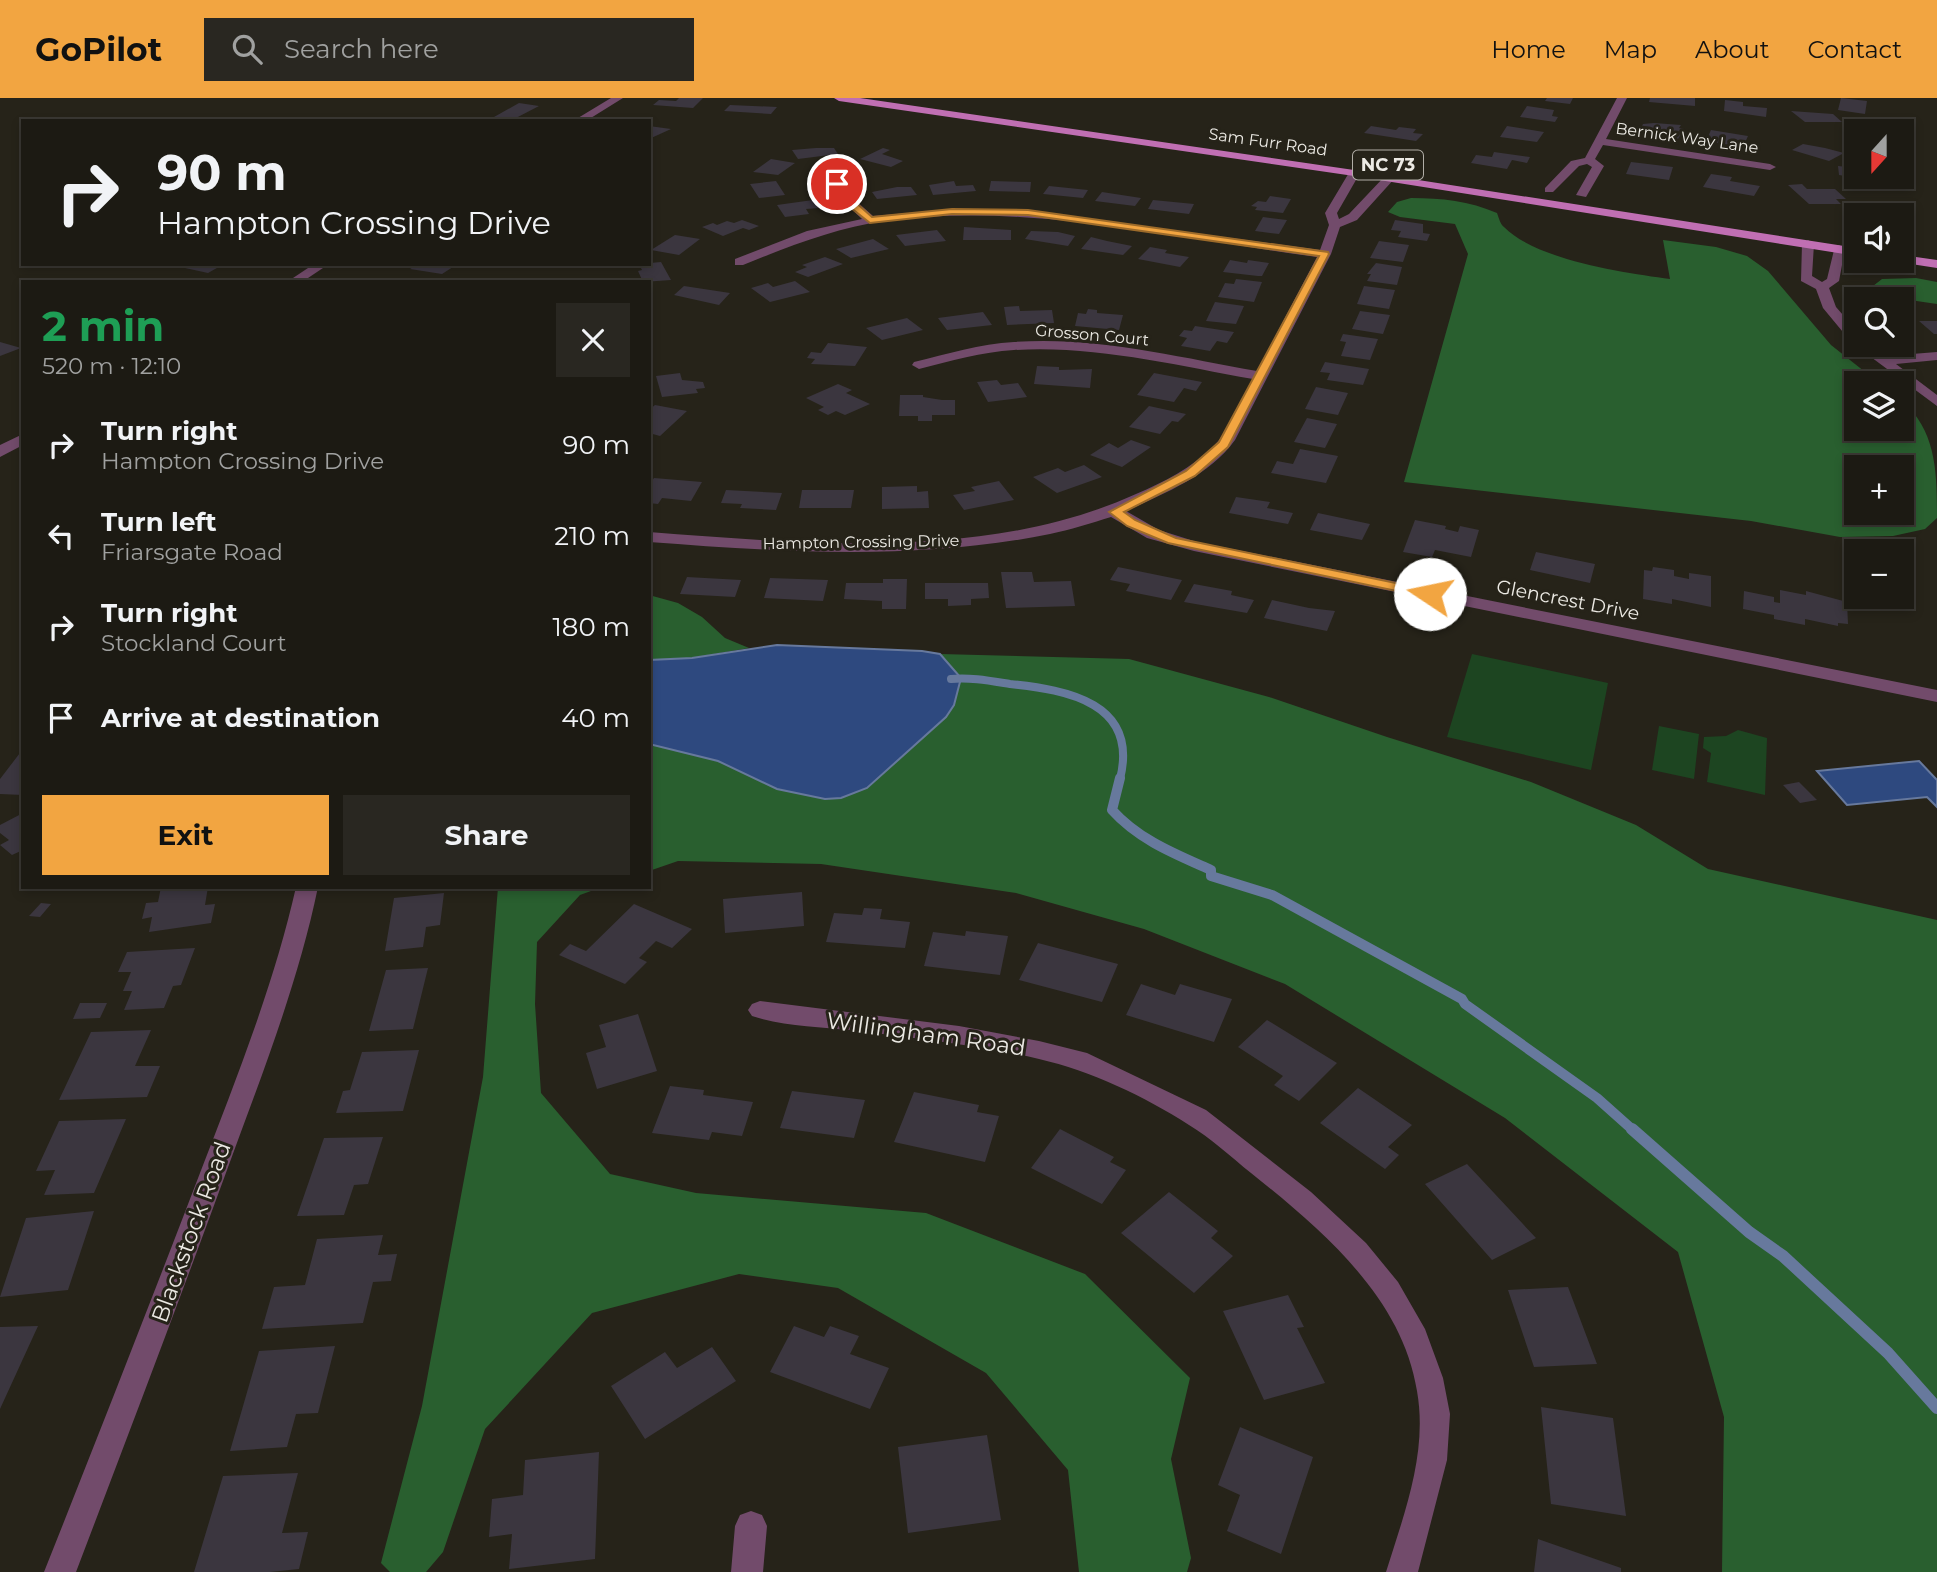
<!DOCTYPE html>
<meta charset="utf-8">
<style>
:root{--surface:#1c1a13;--page:#292721;--text:#f1f3f6;--muted:#a0a1a0;--line:#3a3833;--accent:#f2a541}
body{margin:0;font-family:Montserrat,sans-serif;background:var(--page);color:var(--text);height:100vh;display:flex;flex-direction:column;font-size:26px;white-space:nowrap}
*{box-sizing:border-box;margin:0}
p{font-size:23px;color:var(--muted)}
.icon{flex:none;width:38px;height:38px;fill:none;stroke:currentColor;stroke-width:2;stroke-linecap:round;stroke-linejoin:round}
.map{position:relative;flex:1;overflow:hidden}
.drawer{position:absolute;left:21px;top:182px;width:630px;height:609px;display:flex;flex-direction:column;background:var(--surface);border-radius:0px;box-shadow:0 4px 10px #0003,0 0 0 2px var(--line)}
.drawer>*{flex:none}
.banner{position:absolute;left:21px;top:21px;width:630px;height:147px;border-radius:0px;box-shadow:0 4px 10px #0003,0 0 0 2px var(--line);background:#1c1a13;color:var(--text);overflow:hidden}
.needle{width:46px;rotate:201deg}
.controls{position:absolute;left:1844px;top:21px;display:grid;gap:14px}
.controls a{display:grid;place-items:center;width:70px;height:70px;border-radius:0px;background:var(--surface);box-shadow:0 4px 10px #0003,0 0 0 2px var(--line);font-size:35px}
.pin{position:absolute;display:grid;place-items:center;width:60px;height:60px;color:#fff;margin:-30px;border:4px solid #fff;border-radius:50%;box-shadow:0 2px 7px #0007}
.me{position:absolute;width:77px;margin:-38px;rotate:281deg;stroke-linejoin:round;filter:drop-shadow(0 0 5px #0008)}
.turn{display:flex;align-items:center;gap:24px;height:147px;padding:0 21px;font-size:32px}
.turn .icon{width:91px;height:91px;stroke-width:2.5}
.turn b{display:block;font-size:49px;line-height:60px}
.round{display:grid;place-items:center;flex:none;width:74px;height:74px;border-radius:0px;background:var(--page)}
.headline{display:flex;align-items:center;justify-content:space-between;height:119px;padding:0 21px}
h1{font-size:42px;font-weight:700;line-height:52px;color:#1e9e55}
.action{display:flex;gap:14px;margin-top:auto;padding:14px 21px}
.action a{flex:1;height:80px;border-radius:0px;background:var(--accent);color:#111;font-size:28px;font-weight:700;line-height:80px;text-align:center}
.action a+a{background:var(--page);color:var(--text)}
ul{padding:0;list-style:none}
li{display:flex;align-items:center;gap:21px;height:91px;padding:0 21px}
li div{flex:1}
li b{display:block;font-size:26px}
li em{font-style:normal}
header{display:flex;align-items:center;gap:42px;box-sizing:border-box;height:98px;padding:0 35px;background:var(--accent);color:#111}
header strong{font-size:33px}
nav{display:flex;gap:38px;margin-inline-start:auto;font-size:24px}
.search{width:490px;height:63px;background:var(--page);display:flex;align-items:center;gap:18px;box-sizing:border-box;padding:0 24px;border-radius:0px;color:var(--muted);font-size:26px}
.map>svg:first-child{display:block}
.green{fill:#1d4521}
.forest{fill:#295f2f;fill-rule:evenodd}
.water{fill:#2e497f;stroke:#67799d;stroke-width:2}
.lines{fill:none;stroke-linecap:round;stroke-linejoin:round}
.stream-far2{stroke:#67799d;stroke-width:8}
.stream-far1{stroke:#67799d;stroke-width:10}
.stream{stroke:#67799d;stroke-width:12}
.building{fill:#3b363f}
.minor{fill:#724b6b;fill-rule:evenodd}
.major{fill:#c06fb3;fill-rule:evenodd}
.route{fill:#f2a541;stroke:#9d6b2a;stroke-width:2}
.labels{text-anchor:middle;dominant-baseline:central;stroke-width:6;stroke-linejoin:round;paint-order:stroke}
.far-street-label{font-size:16px;fill:#eceae4;stroke:#262319}
.shield{fill:#262319;stroke:#b1aea7;stroke-width:2}
.shield-label{font-size:18px;font-weight:bold;fill:#eceae4}
.street-label{font-size:19px;fill:#eceae4;stroke:#262319}
.near-street-label{font-size:23px;fill:#eceae4;stroke:#262319}
</style>
<header>
<strong>GoPilot</strong>
<div class="search"><svg class="icon" aria-label="search" viewBox="0 0 24 24"><circle cx="10" cy="10" r="6"/><path d="M15 15l6 6"/></svg>Search here</div>
<nav><a>Home</a><a>Map</a><a>About</a><a>Contact</a></nav>
</header>
<div class="map">
<svg width="1937" height="1474" viewBox="0 0 1937 1474">
<rect width="100%" height="100%" fill="#262319"/>
<path class="green" d="M1472,556L1608,585L1591,672L1447,639Z
M1659,628L1699,636L1694,681L1652,672Z
M1738,632L1767,640L1765,697L1707,684L1711,655L1703,650L1704,639L1726,638Z"/>
<path class="forest" d="M1411,100C1442,100 1469,103 1497,115C1499,120 1500,126 1504,129C1536,162 1625,175 1670,181L1663,142L1716,149L1747,158L1768,173L1831,247L1879,285H1857V331H1902V303C1937,333 1937,376 1937,420L1925,431L1893,438L1840,439L1751,423L1404,384L1468,156L1455,126L1400,119L1388,114L1397,104ZM1857,369H1902V415H1857Z
M1916,180L1937,184V206L1896,200L1873,188L1882,181Z
M649,497L678,505L702,519L725,540L749,550L691,560L649,562Z
M940,556L1129,561L1269,599L1387,639L1531,684L1636,727L1708,771L1937,822V1474H1722L1724,1319L1678,1154L1505,1020L1285,886L1144,831L1016,795L821,766L678,763L649,773V646L718,663L777,691L867,690L909,650L958,589L961,580Z
M498,789H602L580,797L537,844L535,906L541,995L610,1076L696,1095L926,1115L1085,1176L1190,1280L1171,1361L1191,1460L1187,1474H1079L1068,1372L986,1275L838,1190L739,1176L592,1215L485,1331L443,1454L426,1474H390L381,1465L422,1308L483,979Z"/>
<path class="water" d="M777,547L922,553L940,556L961,580L954,607L946,619L867,690L841,700L825,701L777,691L718,663L649,646V562L692,560Z
M1919,663L1937,682V709L1927,699L1847,707L1817,673Z"/>
<g class="lines">
<path class="stream-far2" d="M951,581C970,579 991,583 1010,586C1068,592 1139,605 1120,681"/>
<path class="stream-far1" d="M1120,680L1112,712C1139,742 1175,756 1211,772V778L1272,797L1462,901L1465,906L1597,1000L1634,1033"/>
<path class="stream" d="M1632,1031L1749,1134L1783,1158L1888,1255L1937,1310"/>
</g>
<path class="building" d="M679,0H703L693,10L653,7L659,2L676,3Z
M1547,0H1573L1570,6L1545,3Z
M1650,0H1695V8L1649,4Z
M1841,0L1867,3L1865,16L1838,12Z
M1725,2L1743,4V8L1767,10L1766,19L1724,13Z
M519,5L539,8L514,21L494,19Z
M730,7L777,9L771,16L724,13Z
M1527,8L1554,12L1552,18L1558,19L1555,24L1520,19Z
M1791,13L1833,16L1842,24H1805Z
M1654,25L1681,27L1679,30L1684,31L1678,41L1639,34L1643,26Z
M649,28L671,31L649,41Z
M1371,28L1396,32L1399,29L1416,31L1413,35L1423,36L1416,43L1364,35Z
M1507,28L1544,34L1537,44L1500,39Z
M1711,32L1748,38L1743,49L1706,43Z
M1803,46L1825,50L1844,55L1829,63L1792,52Z
M816,50H834L838,56L798,61L792,52Z
M883,50L890,52L882,56L903,63L891,69L860,61Z
M1494,54L1530,59L1527,65L1512,62L1507,71L1471,65L1476,57L1492,59Z
M771,61L795,65L778,77L753,74Z
M1631,64L1673,69L1669,82L1626,76Z
M1838,68L1857,70V79H1870L1871,85L1845,82V78L1839,77Z
M1711,76L1732,79L1730,83L1760,88L1754,98L1703,89Z
M776,83L785,97L759,100L750,86Z
M954,83L956,88L973,87L976,93L933,97L929,87Z
M991,83L1031,84L1030,94L989,93Z
M1802,86L1807,91H1835L1846,101H1836L1841,106H1809L1788,87Z
M1049,88L1088,92L1083,100L1043,96Z
M897,89H911L917,97L877,101L872,94Z
M1102,94L1141,100L1135,108L1095,103Z
M1270,98L1291,101L1283,115L1255,112L1257,109L1251,108L1258,103L1266,104Z
M813,102L819,110L806,111L809,116L785,119L777,107Z
M1153,102L1194,106L1189,116L1148,111Z
M1263,119L1287,122L1279,136L1255,133Z
M742,122L759,128L749,132L743,130L723,138L702,129L713,125L717,127L727,123L734,125Z
M1395,122L1423,126V135L1430,136L1427,143L1398,139L1401,133L1391,132Z
M964,129L1011,132V142H963Z
M937,132L946,143L905,148L896,137Z
M1031,133L1058,134L1075,138L1068,148L1025,141Z
M675,137L700,141L679,157L651,152Z
M1091,139L1107,143L1132,148L1123,157L1081,151Z
M873,141L889,151L851,160L836,151Z
M1379,143L1409,147L1403,164L1370,160Z
M1150,149L1167,152L1165,155L1189,159L1180,169L1138,161Z
M825,159L843,166L808,179L795,174L807,169L802,167Z
M1230,162L1247,165L1248,162L1269,165L1262,178H1258L1223,174Z
M661,164L671,182L643,184L638,173L642,172L639,166Z
M1376,165L1402,169L1397,187L1367,183L1371,176H1367Z
M193,166H224L208,175L185,170Z
M418,166H451L456,167L442,176L410,171Z
M1236,181L1262,184L1254,204L1218,199L1225,185L1234,186Z
M795,183L810,194L770,204L751,190L768,185L773,189Z
M684,188L730,195L719,207L674,197Z
M1364,188L1395,192L1389,211L1357,206Z
M1215,204L1244,208L1236,226L1206,223Z
M1019,208L1020,213L1052,212L1054,225L1007,227L1004,209Z
M1088,211L1097,212V215L1123,217L1119,232L1075,228L1078,215L1086,216Z
M1360,213L1390,217L1383,236L1352,231Z
M983,214L992,227L947,232L938,220Z
M907,220L923,232L882,242L866,230Z
M1919,223H1937V236H1934Z
M1195,228L1234,234L1227,245L1217,243L1210,253L1181,248L1187,240L1179,238L1184,232L1192,233Z
M1343,236L1378,241L1370,262L1341,258L1346,244L1340,243Z
M0,244L21,250L0,258Z
M828,245L867,249L855,268L811,266L815,261L807,260L811,254L821,255Z
M1325,264L1369,271L1363,287L1327,282L1330,275L1320,274Z
M1037,268L1059,269V272L1092,271L1090,290L1034,286Z
M680,275L682,282L703,284L705,290L696,291L698,295L662,299L656,278Z
M1154,275L1202,284L1196,293L1184,290L1174,304L1137,297Z
M997,282L1001,287L1018,285L1027,299L988,304L977,284Z
M838,286L852,292L846,295L870,306L845,317L836,313L828,317L818,312L824,309L806,300Z
M1316,289L1348,295L1338,317L1305,311Z
M900,297H923V299L942,302H955V317H932V323H918V318H899Z
M655,307L687,313L660,338L649,335V312Z
M1149,308L1186,316L1178,324L1172,323L1160,336L1129,329Z
M1307,320L1337,326L1325,350L1294,344Z
M1131,342L1151,349L1122,369L1090,357L1109,345L1118,350Z
M1300,351L1338,358L1326,385L1271,375L1277,363L1293,366Z
M1084,367L1102,379L1057,395L1033,379L1058,370L1065,374Z
M654,380L702,384L691,403L662,400L658,406L649,405V387Z
M999,383L1014,402L964,412L953,397L975,393L971,389Z
M917,388V394L928,393L929,410L882,411V389Z
M726,392L782,395L776,412L740,410L742,406L721,405Z
M802,392H854L851,410H799Z
M1236,399L1270,404L1267,410L1293,415L1288,426L1229,415Z
M1318,415L1370,426L1362,442L1310,432Z
M1415,422L1446,428L1445,431L1458,434L1460,428L1479,432L1471,459L1435,452L1432,459L1403,454Z
M1536,454L1595,466L1590,485L1530,472Z
M1118,469L1182,482L1171,502L1126,493L1130,486L1110,482Z
M1653,469L1674,472V478L1689,481V475L1711,478V509L1672,501V506L1643,501L1644,472L1652,473Z
M1001,474H1032L1034,484L1071,483L1075,508L1006,510Z
M687,479L741,482L735,499L680,496Z
M770,480L828,482L823,503L764,500Z
M883,481H907L906,511H882V503L844,501L846,485H883Z
M925,485H988L989,500L971,501V507L948,508V501H925Z
M1194,486L1232,493L1231,497L1254,502L1247,515L1184,504Z
M1780,492L1806,497V493L1847,504L1848,526L1838,525V528L1805,521V527L1774,521V517L1743,511L1744,493L1774,499V504L1780,505Z
M1272,502L1309,510L1335,513L1327,533L1264,520Z
M23,651V697L0,696V681Z
M1799,684L1817,702L1800,705L1783,687Z
M23,715V752L12,757L0,747L9,742L0,735V727Z
M161,789H208L205,807L215,806L211,825L149,834L152,819L142,821L146,805L158,804Z
M802,794L804,828L725,835L723,801Z
M444,795L440,827L426,829L423,849L385,853L394,800Z
M41,805L51,806L40,819L29,818Z
M634,806L692,831L672,850L656,843L639,860L647,864L625,886L559,857L570,846L586,853Z
M864,810L882,811L880,821L910,824L905,850L826,844L834,815L862,817Z
M966,833L1008,838L1000,877L924,868L933,834L965,838Z
M1038,845L1118,866L1102,904L1019,882Z
M195,850L181,887L173,888L164,910L124,912L132,893H123L131,874H118L127,854Z
M428,870L413,931L369,933L386,872Z
M1141,886L1175,897L1180,886L1232,901L1214,944L1126,917Z
M80,905H107L100,920L73,921Z
M638,916L657,973L597,991L586,955L606,949L599,927Z
M1267,922L1337,965L1299,1003L1274,987L1283,978L1238,949Z
M151,932L135,968H160L147,999L59,1002L91,934Z
M419,952L403,1013L336,1015L343,993L350,992L362,954Z
M670,988L704,992L703,997L753,1004L742,1038L712,1034L709,1042L652,1035Z
M1358,990L1412,1027L1388,1049L1399,1057L1385,1071L1320,1025Z
M792,993L865,1002L854,1040L780,1030Z
M914,994L979,1007L977,1014L999,1018L985,1064L894,1044Z
M126,1021L94,1095L44,1097L55,1072L36,1073L59,1023Z
M1060,1031L1114,1059L1110,1064L1126,1072L1102,1106L1031,1070Z
M383,1039L368,1086L354,1087L344,1117L297,1118L324,1040Z
M1467,1066L1536,1140L1492,1162L1425,1086Z
M1169,1094L1218,1133L1211,1140L1233,1158L1194,1195L1121,1135Z
M94,1113L68,1192L0,1199L26,1120Z
M383,1137L378,1157L397,1156L391,1183L373,1184L363,1225L262,1231L274,1189L305,1187L317,1141Z
M1568,1189L1597,1266L1534,1269L1508,1192Z
M1288,1197L1304,1229L1297,1230L1325,1285L1264,1302L1223,1213Z
M38,1228L0,1311V1229Z
M794,1228L824,1239L830,1228L859,1238L850,1256L889,1270L870,1311L770,1274Z
M335,1248L318,1315L296,1316L287,1349L230,1353L259,1253Z
M712,1249L736,1283L645,1341L611,1288L665,1254L677,1270Z
M1541,1309L1613,1320L1626,1418L1551,1406Z
M1240,1329L1313,1359L1281,1456L1227,1433L1240,1397L1218,1387Z
M987,1337L1001,1422L908,1435L898,1349Z
M599,1354L595,1461L509,1471L512,1436L489,1439L492,1401L523,1397L525,1362Z
M298,1375L282,1435L308,1434L299,1471L270,1474H194L223,1378Z
M1538,1441L1621,1470V1474H1534Z"/>
<g class="lines">
<path class="minor" d="M611,0H623L586,23H573Z
M1617,0H1627L1606,41L1770,66L1776,69L1770,72L1603,47L1595,61L1604,68L1586,99L1576,97L1592,69L1587,66L1579,68L1553,94H1545V90L1571,63L1585,60Z
M1350,73L1360,75L1337,115L1339,121L1349,116L1385,78L1395,80L1357,122L1340,129L1331,156L1235,342C1209,378 1165,395 1126,413L1159,432L1197,444L1937,592V604L1194,453L1147,440L1111,419C1091,425 1070,432 1050,436C918,463 782,454 649,444V434C806,446 989,463 1136,396C1164,384 1191,370 1213,349C1231,331 1241,303 1253,281C1174,267 1094,247 1014,252C982,254 950,263 919,271L912,267L914,264C947,256 980,246 1014,244C1096,238 1177,259 1257,273L1317,159C1175,140 1029,104 885,123C835,130 790,148 743,167H735V161L807,133L862,121L846,106L830,80L832,78H840L855,102L873,118L956,111L1029,113L1320,152L1329,127L1325,115Z
M1808,142L1814,146L1812,178L1822,184L1827,181L1835,148L1839,147L1845,151L1839,183L1829,190L1836,209L1857,233V247H1871L1887,258L1937,254V262L1896,266L1937,297V308L1852,245L1823,210L1816,191L1801,183L1802,146Z
M314,166H329L302,184H287Z
M23,336V347L0,359V347Z
M296,789H318C298,886 261,979 227,1072C178,1206 127,1340 76,1474H44C97,1341 149,1208 200,1075C236,981 274,887 296,789Z
M760,903L959,928L1039,943L1087,955L1206,1012L1311,1094L1366,1145L1398,1184L1425,1231L1443,1280L1450,1316L1447,1362L1418,1474H1386C1404,1416 1428,1355 1417,1293C1402,1199 1322,1132 1251,1075C1231,1059 1211,1040 1189,1027C1144,998 1091,973 1039,961C977,947 914,940 851,932C819,929 783,928 752,918L748,912L752,906Z
M751,1413L762,1417L767,1428L763,1474H731L735,1428L740,1417Z"/>
<path class="major" d="M834,0H860L1354,72L1857,150V158L1354,78L839,3Z
M1902,157L1937,162V170L1898,164L1902,163Z"/>
</g>
<path class="route" d="M834,84H840L853,102L872,119L952,111L1028,112L1328,154L1329,156L1228,349L1195,378L1124,414L1135,422L1176,440L1430,492L1437,496L1430,500L1168,445L1127,428L1109,414L1186,373L1219,344L1319,158L1028,117L952,116L870,125L846,106Z"/>
<g class="labels">
<g class="far-street-label">
<text transform="translate(1687 40) rotate(8)">Bernick Way Lane</text>
<text transform="translate(1268 44) rotate(8)">Sam Furr Road</text>
<text transform="translate(1092 237) rotate(5)">Grosson Court</text>
<text transform="translate(861 444) rotate(-1)">Hampton Crossing Drive</text>
</g>
<rect class="shield" x="1353" y="52.5" width="70" height="29" rx="5"/>
<g class="shield-label">
<text x="1388" y="67">NC 73</text>
</g>
<g class="street-label">
<text transform="translate(1568 502) rotate(11)">Glencrest Drive</text>
</g>
<g class="near-street-label">
<text transform="translate(926 936) rotate(8)">Willingham Road</text>
<text transform="translate(191 1134) rotate(-70)">Blackstock Road</text>
</g>
</g>
</svg>
<div class="controls">
<a><svg class="needle" viewBox="-14 -14 28 28"><path d="M0-13l5 13h-10z" fill="#e53935"/><path d="M0 13l5-13h-10z" fill="#a0a1a0"/></svg></a>
<a><svg class="icon" aria-label="sound" viewBox="0 0 24 24"><path d="M4 9h4l5-4v14l-5-4H4zM17 9q2 3 0 6"/></svg></a>
<a><svg class="icon" aria-label="search" viewBox="0 0 24 24"><circle cx="10" cy="10" r="6"/><path d="M15 15l6 6"/></svg></a>
<a><svg class="icon" aria-label="layers" viewBox="0 0 24 24"><path d="M12 4l9 5-9 5-9-5zM3 14l9 5 9-5"/></svg></a>
<a>+</a>
<a>−</a>
</div>
<div class="pin" style="left:837px;top:86px;background:#d93025"><svg class="icon" aria-label="arrive" viewBox="0 0 24 24"><path d="M6 21V4h12l-3 4 3 4H6"/></svg></div>
<svg class="me" style="left:1430px;top:496px" viewBox="-20 -20 40 40"><circle r="19" fill="#fff"/><path d="M0-13L10 11 0 6-10 11z" fill="#f2a541"/></svg>
<div class="banner">
<div class="turn"><svg class="icon" aria-label="right" viewBox="0 0 24 24"><path d="M7 20v-9h11M14 6l5 5-5 5"/></svg><div><b>90 m</b>Hampton Crossing Drive</div></div>
</div>
<section class="drawer">
<div class="headline"><div><h1>2 min</h1><p>520 m · 12:10</p></div><a class="round"><svg class="icon" aria-label="close" viewBox="0 0 24 24"><path d="M6 6l12 12M18 6L6 18"/></svg></a></div>
<ul>
<li><svg class="icon" aria-label="right" viewBox="0 0 24 24"><path d="M7 20v-9h11M14 6l5 5-5 5"/></svg><div><b>Turn right</b><p>Hampton Crossing Drive</p></div><em>90 m</em></li>
<li><svg class="icon" aria-label="left" viewBox="0 0 24 24"><path d="M17 20v-9H6M10 6l-5 5 5 5"/></svg><div><b>Turn left</b><p>Friarsgate Road</p></div><em>210 m</em></li>
<li><svg class="icon" aria-label="right" viewBox="0 0 24 24"><path d="M7 20v-9h11M14 6l5 5-5 5"/></svg><div><b>Turn right</b><p>Stockland Court</p></div><em>180 m</em></li>
<li><svg class="icon" aria-label="arrive" viewBox="0 0 24 24"><path d="M6 21V4h12l-3 4 3 4H6"/></svg><div><b>Arrive at destination</b></div><em>40 m</em></li>
</ul>
<div class="action"><a>Exit</a><a>Share</a></div>
</section>
</div>
